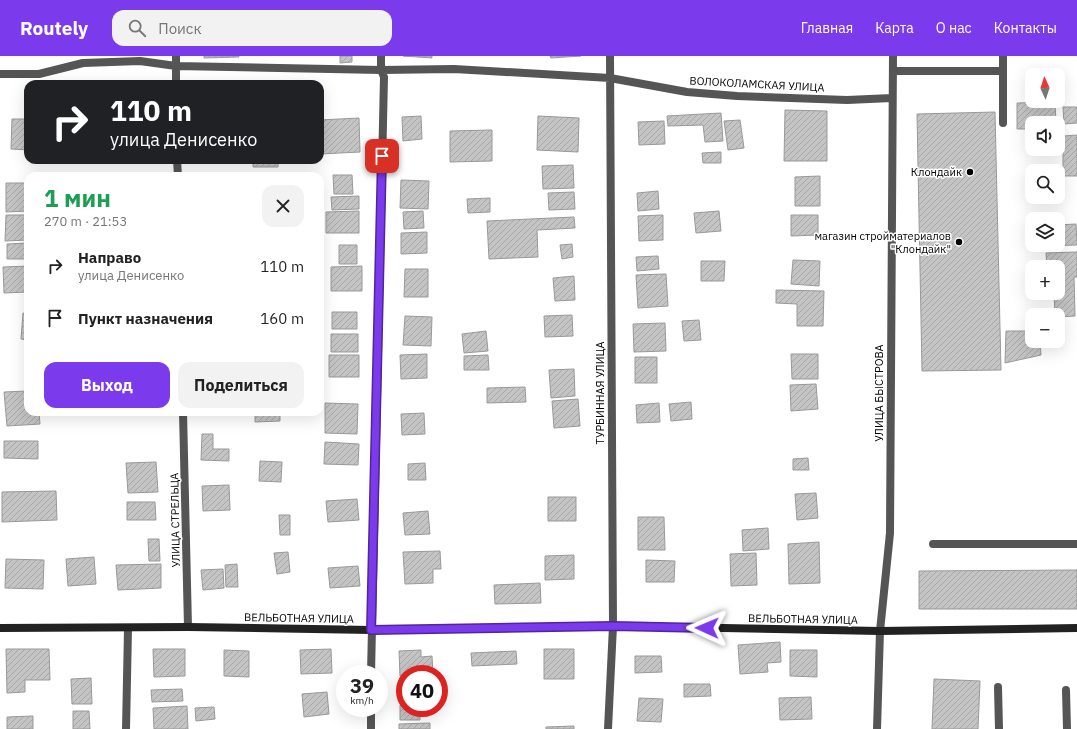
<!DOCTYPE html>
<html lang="ru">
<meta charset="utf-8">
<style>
:root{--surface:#fff;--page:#f2f2f2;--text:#222;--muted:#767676;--accent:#7c3aed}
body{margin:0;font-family:"IBM Plex Sans",sans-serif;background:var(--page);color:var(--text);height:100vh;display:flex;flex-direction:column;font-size:15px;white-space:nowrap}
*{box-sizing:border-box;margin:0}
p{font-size:13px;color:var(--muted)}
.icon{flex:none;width:22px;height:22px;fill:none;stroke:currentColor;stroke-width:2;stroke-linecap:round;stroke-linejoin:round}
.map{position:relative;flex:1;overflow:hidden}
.details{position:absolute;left:24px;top:116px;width:300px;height:244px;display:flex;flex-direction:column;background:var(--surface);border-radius:12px;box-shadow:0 4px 16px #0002}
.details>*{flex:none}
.guide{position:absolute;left:24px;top:24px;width:300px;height:84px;border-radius:12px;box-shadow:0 4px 16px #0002;background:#202124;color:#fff;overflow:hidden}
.needle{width:26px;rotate:357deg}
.tools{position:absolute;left:1025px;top:12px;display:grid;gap:8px}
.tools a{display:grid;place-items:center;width:40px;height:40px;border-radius:8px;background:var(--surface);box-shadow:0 4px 16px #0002;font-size:20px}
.speed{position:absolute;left:336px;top:609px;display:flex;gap:8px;font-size:20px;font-weight:700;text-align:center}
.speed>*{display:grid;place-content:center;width:52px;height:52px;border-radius:50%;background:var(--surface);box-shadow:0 4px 16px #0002;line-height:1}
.speed small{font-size:10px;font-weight:400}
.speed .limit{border:6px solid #d22;background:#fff;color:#111}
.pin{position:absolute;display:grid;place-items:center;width:34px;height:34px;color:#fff;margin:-17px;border-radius:8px;box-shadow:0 2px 6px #0006}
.me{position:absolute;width:44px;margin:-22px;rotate:271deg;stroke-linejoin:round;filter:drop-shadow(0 0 3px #0008)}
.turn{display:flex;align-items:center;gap:14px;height:84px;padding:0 20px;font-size:18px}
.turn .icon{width:52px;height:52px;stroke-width:2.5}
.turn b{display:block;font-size:28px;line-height:34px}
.round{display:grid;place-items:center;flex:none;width:42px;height:42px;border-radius:12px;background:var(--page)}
.head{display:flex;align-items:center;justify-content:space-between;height:68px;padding:0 20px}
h1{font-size:24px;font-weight:700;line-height:30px;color:#1e9e55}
.cta{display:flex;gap:8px;margin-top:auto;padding:8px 20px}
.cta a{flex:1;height:46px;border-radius:12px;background:var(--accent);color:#fff;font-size:16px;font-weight:700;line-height:46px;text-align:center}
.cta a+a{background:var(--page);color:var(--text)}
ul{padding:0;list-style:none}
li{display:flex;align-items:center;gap:12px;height:52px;padding:0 20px}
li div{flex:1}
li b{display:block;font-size:15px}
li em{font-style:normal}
header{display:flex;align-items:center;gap:24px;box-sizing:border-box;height:56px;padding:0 20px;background:var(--accent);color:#fff}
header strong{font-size:19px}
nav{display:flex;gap:22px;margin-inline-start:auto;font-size:14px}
.search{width:280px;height:36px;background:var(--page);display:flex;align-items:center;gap:10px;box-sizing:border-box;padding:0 14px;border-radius:12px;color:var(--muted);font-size:15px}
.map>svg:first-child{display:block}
.building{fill:url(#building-hatch);stroke:#999}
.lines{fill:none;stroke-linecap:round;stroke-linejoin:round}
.lane{stroke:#555;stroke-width:8}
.street{stroke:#555;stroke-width:8}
.secondary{stroke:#222;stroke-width:8}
.route-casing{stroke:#51269a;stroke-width:10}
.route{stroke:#7c3aed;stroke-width:7}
.poi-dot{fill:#000;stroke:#fff;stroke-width:1.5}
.labels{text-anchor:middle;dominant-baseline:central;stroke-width:3;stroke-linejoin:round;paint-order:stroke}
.street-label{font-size:11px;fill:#000;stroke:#fff}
.poi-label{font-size:11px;fill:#000;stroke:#fff;text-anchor:end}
</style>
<header>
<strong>Routely</strong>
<div class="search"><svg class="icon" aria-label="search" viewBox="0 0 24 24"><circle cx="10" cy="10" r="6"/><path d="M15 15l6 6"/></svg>Поиск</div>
<nav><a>Главная</a><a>Карта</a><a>О нас</a><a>Контакты</a></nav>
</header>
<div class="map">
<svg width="1077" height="673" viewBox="0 0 1077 673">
<defs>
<pattern id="building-hatch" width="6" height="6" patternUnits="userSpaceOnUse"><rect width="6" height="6" fill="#c4c4c4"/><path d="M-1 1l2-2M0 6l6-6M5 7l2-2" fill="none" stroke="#a7a7a7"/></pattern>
</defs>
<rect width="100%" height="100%" fill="#fff"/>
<path class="building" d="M204,0H239V1L204,2Z
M340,0H352V6L340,7Z
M403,0H432V2Z
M550,0H581L551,2Z
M1055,46L1056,67H1032V73H1017V47Z
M1063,51H1077V67L1064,68Z
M785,54L827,55V105H784Z
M995,56L1001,314L922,315L917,58Z
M721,57L723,85L705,86L703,69L668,70L667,60Z
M421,60L422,83L403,85L402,61Z
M538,60L579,62L578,96L537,94Z
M359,62L360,96L320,98V64Z
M12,63H28V94L11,93Z
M740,64L744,92L728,94L724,65Z
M664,65L665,88L639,89L638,66Z
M492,74V105L450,106V75Z
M1077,79V120H1063V80Z
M721,96V107H703L702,97Z
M253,104H278V111H253Z
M573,109L574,132L543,133L542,110Z
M333,119H352L353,138H334Z
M820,120V150H795V121Z
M401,124L429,125L428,153L400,152Z
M6,127H28V155L6,156Z
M658,135L659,153L638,155L637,137Z
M574,136L575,153L549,154L548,137Z
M359,140V153L332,154L331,141Z
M490,142V156L468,157L467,143Z
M359,155V177H326V156Z
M423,155L424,172L404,173L403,156Z
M719,155L721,175L696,177L694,157Z
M6,159H28V184L5,185Z
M663,159V184L639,185L638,160Z
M791,159H818V179L791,180Z
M574,161L575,172L537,174L538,201L489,203L487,165Z
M1076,168L1077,189L1041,190L1058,189V169Z
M427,176V197L401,198V177Z
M28,187V203H7V188Z
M572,188L573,201L562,203L560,189Z
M339,189H357V208H339Z
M1077,196V221H1074L1075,260L1058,261L1055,259L1054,237H1058V211H1047L1046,197Z
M658,200L659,213L637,215L636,201Z
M793,204L820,205L819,230L791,228Z
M701,205H725L724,225H701Z
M28,210V236L4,237L3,211Z
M362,210V235H331V211Z
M405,213H428V241H404Z
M666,218L668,250L638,252L636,219Z
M574,220L575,244L555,245L553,222Z
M776,234L824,235L823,270H797V248L776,247Z
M332,256H357V273H332Z
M23,257L28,258V284L21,283Z
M572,259L573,280L545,281L544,260Z
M405,260L432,261L431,290L403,289Z
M699,264L701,284L684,285L682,265Z
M665,267L666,295L634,296L633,268Z
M486,275L488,295L464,297L462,278Z
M1006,275H1032V285H1040L1041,299L1005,307Z
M331,278H358V296H331Z
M427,298V322L401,323L400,299Z
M791,298H818V323H792Z
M329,299H359V321H329Z
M488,299L489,314H464V300Z
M635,301H657V327H635Z
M574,313L575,340L551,342L549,314Z
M816,328L818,353L791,355L790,329Z
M525,331L526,346L487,347V332Z
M28,335V356H39L40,368L7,370L4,336Z
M578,343L580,370L554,372L552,345Z
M691,346L692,363L671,365L669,348Z
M325,347L358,348L357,378L325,377Z
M659,347L660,366L637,367L636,349Z
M199,356H230V359H199Z
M255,356H280V365L255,366Z
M424,357L425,378L402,379L401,358Z
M202,378H213V393H229V405L201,404Z
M4,385H38V403L4,402Z
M325,386L359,388L358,409L324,408Z
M808,402L809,414H793V403Z
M260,405L282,406L281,426L259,425Z
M156,406L158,436L128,437L126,407Z
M425,407L426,424H408V408Z
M229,429L230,454L203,455L202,430Z
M56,435L57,464L2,466V436Z
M816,437L818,462L797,464L795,438Z
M548,441H576V465H548Z
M357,443L359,464L328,466L326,445Z
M127,446H155L156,464H127Z
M428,455L430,478L405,479L403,457Z
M279,459H290V479H280Z
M638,461H664L665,494H638Z
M768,472L769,493L743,495L742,474Z
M148,483H159L160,505H149Z
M819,486L820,527L789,528L788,488Z
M440,495L441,513H433V527L405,528L403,496Z
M288,496L290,516L277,518L274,497Z
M756,497L757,529L731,530L730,498Z
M574,499V523L545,524V500Z
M94,501L96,528L68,530L66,503Z
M6,503L44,504L43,533L5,532Z
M646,504L675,505L674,526H646Z
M161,508V532L118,534L116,509Z
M237,508L238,531H226L225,509Z
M358,510L360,530L330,532L328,512Z
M223,513L224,532L203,534L201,514Z
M1077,514V553H919V515Z
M540,527L541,547L495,548L494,529Z
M780,586L781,606L767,607L768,616L740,618L738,589Z
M6,593H49L50,624H25V636L7,637Z
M153,593H185V620L154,621Z
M331,593L332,617L301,618L300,594Z
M544,593H574V623H544Z
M224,594L249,595V621L224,620Z
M421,594V601L432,600L433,618H405V620H400L399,595Z
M790,594H817V621L790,620Z
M516,595L517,608L472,610L471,597Z
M635,600H661L662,616L635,617Z
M91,622L92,648H72L71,623Z
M934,623L980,625L978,673H932Z
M684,628H710L711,640L684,641Z
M182,633L183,645L152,646L151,634Z
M327,636L329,658L304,661L302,638Z
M811,641L812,663L780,664L779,642Z
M639,642L663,643L661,666L637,665Z
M400,649H405V652H420V664H400Z
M187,650L188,673H154L153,652Z
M214,651L215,663L196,665L195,652Z
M73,655H89L90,673H73Z
M33,660V673H7V661Z
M430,667V673H399V668Z
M574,670V673H546V671Z"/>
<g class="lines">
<path class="lane" d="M893,15H1002
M1003,67V0
M933,488H1077
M998,631L999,673
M1066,634L1067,673"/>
<path class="street" d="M0,18H39L83,7L140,5L176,10L381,14L454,13L610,22L687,36L737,40L847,44L892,42
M176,28V0
M177,104L178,120
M183,356L188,571
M371,618L384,21L381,14V0
M371,652V673
M126,673L128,573
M608,673L613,570L610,0
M877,673L880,575L890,477L893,0"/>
<path class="secondary" d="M0,572L188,571L371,574L613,570L880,575L1077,572"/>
</g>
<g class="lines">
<g class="route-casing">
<path id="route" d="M382,100L371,574L613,570L707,572"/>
</g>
<use href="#route" class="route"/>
</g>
<g class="poi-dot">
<circle cx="970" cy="116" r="4"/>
<circle cx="959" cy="186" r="4"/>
</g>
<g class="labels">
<g class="street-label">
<text transform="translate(757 28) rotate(3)">ВОЛОКОЛАМСКАЯ УЛИЦА</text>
<text transform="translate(600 337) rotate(-90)">ТУРБИННАЯ УЛИЦА</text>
<text transform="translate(879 337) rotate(-90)">УЛИЦА БЫСТРОВА</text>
<text transform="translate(175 464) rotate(-91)">УЛИЦА СТРЕЛЬЦА</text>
<text transform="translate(299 562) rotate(1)">ВЕЛЬБОТНАЯ УЛИЦА</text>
<text transform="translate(803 563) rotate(1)">ВЕЛЬБОТНАЯ УЛИЦА</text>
</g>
<g class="poi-label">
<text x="962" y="116">Клондайк</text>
<text x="951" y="180">магазин стройматериалов<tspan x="951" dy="13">"Клондайк"</tspan></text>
</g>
</g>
</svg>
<div class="tools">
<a><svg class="needle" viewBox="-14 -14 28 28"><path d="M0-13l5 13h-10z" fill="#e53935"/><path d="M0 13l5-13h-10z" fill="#767676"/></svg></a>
<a><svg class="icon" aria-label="sound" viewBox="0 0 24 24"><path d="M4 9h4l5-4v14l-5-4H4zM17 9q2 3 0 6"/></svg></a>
<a><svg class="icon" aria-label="search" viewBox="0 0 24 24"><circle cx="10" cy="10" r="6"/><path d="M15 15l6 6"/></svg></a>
<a><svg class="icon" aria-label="layers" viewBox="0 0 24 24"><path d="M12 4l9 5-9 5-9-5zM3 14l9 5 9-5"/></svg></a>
<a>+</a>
<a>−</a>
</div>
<div class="speed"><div>39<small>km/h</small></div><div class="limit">40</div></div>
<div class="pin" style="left:382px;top:100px;background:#d93025"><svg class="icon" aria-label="arrive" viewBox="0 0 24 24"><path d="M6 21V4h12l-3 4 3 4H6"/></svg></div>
<svg class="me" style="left:707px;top:572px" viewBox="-20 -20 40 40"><path d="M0-17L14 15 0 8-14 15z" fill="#7c3aed" stroke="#fff" stroke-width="4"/></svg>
<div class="guide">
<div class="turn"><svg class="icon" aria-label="right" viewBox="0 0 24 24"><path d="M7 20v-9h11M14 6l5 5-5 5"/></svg><div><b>110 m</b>улица Денисенко</div></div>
</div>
<section class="details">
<div class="head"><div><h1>1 мин</h1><p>270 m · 21:53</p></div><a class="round"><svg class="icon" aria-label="close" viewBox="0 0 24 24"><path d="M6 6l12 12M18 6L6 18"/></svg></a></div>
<ul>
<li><svg class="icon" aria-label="right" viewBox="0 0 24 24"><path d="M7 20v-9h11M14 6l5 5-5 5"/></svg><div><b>Направо</b><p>улица Денисенко</p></div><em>110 m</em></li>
<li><svg class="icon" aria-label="arrive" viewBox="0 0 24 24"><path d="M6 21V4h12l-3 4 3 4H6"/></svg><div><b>Пункт назначения</b></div><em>160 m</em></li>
</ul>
<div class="cta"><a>Выход</a><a>Поделиться</a></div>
</section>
</div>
